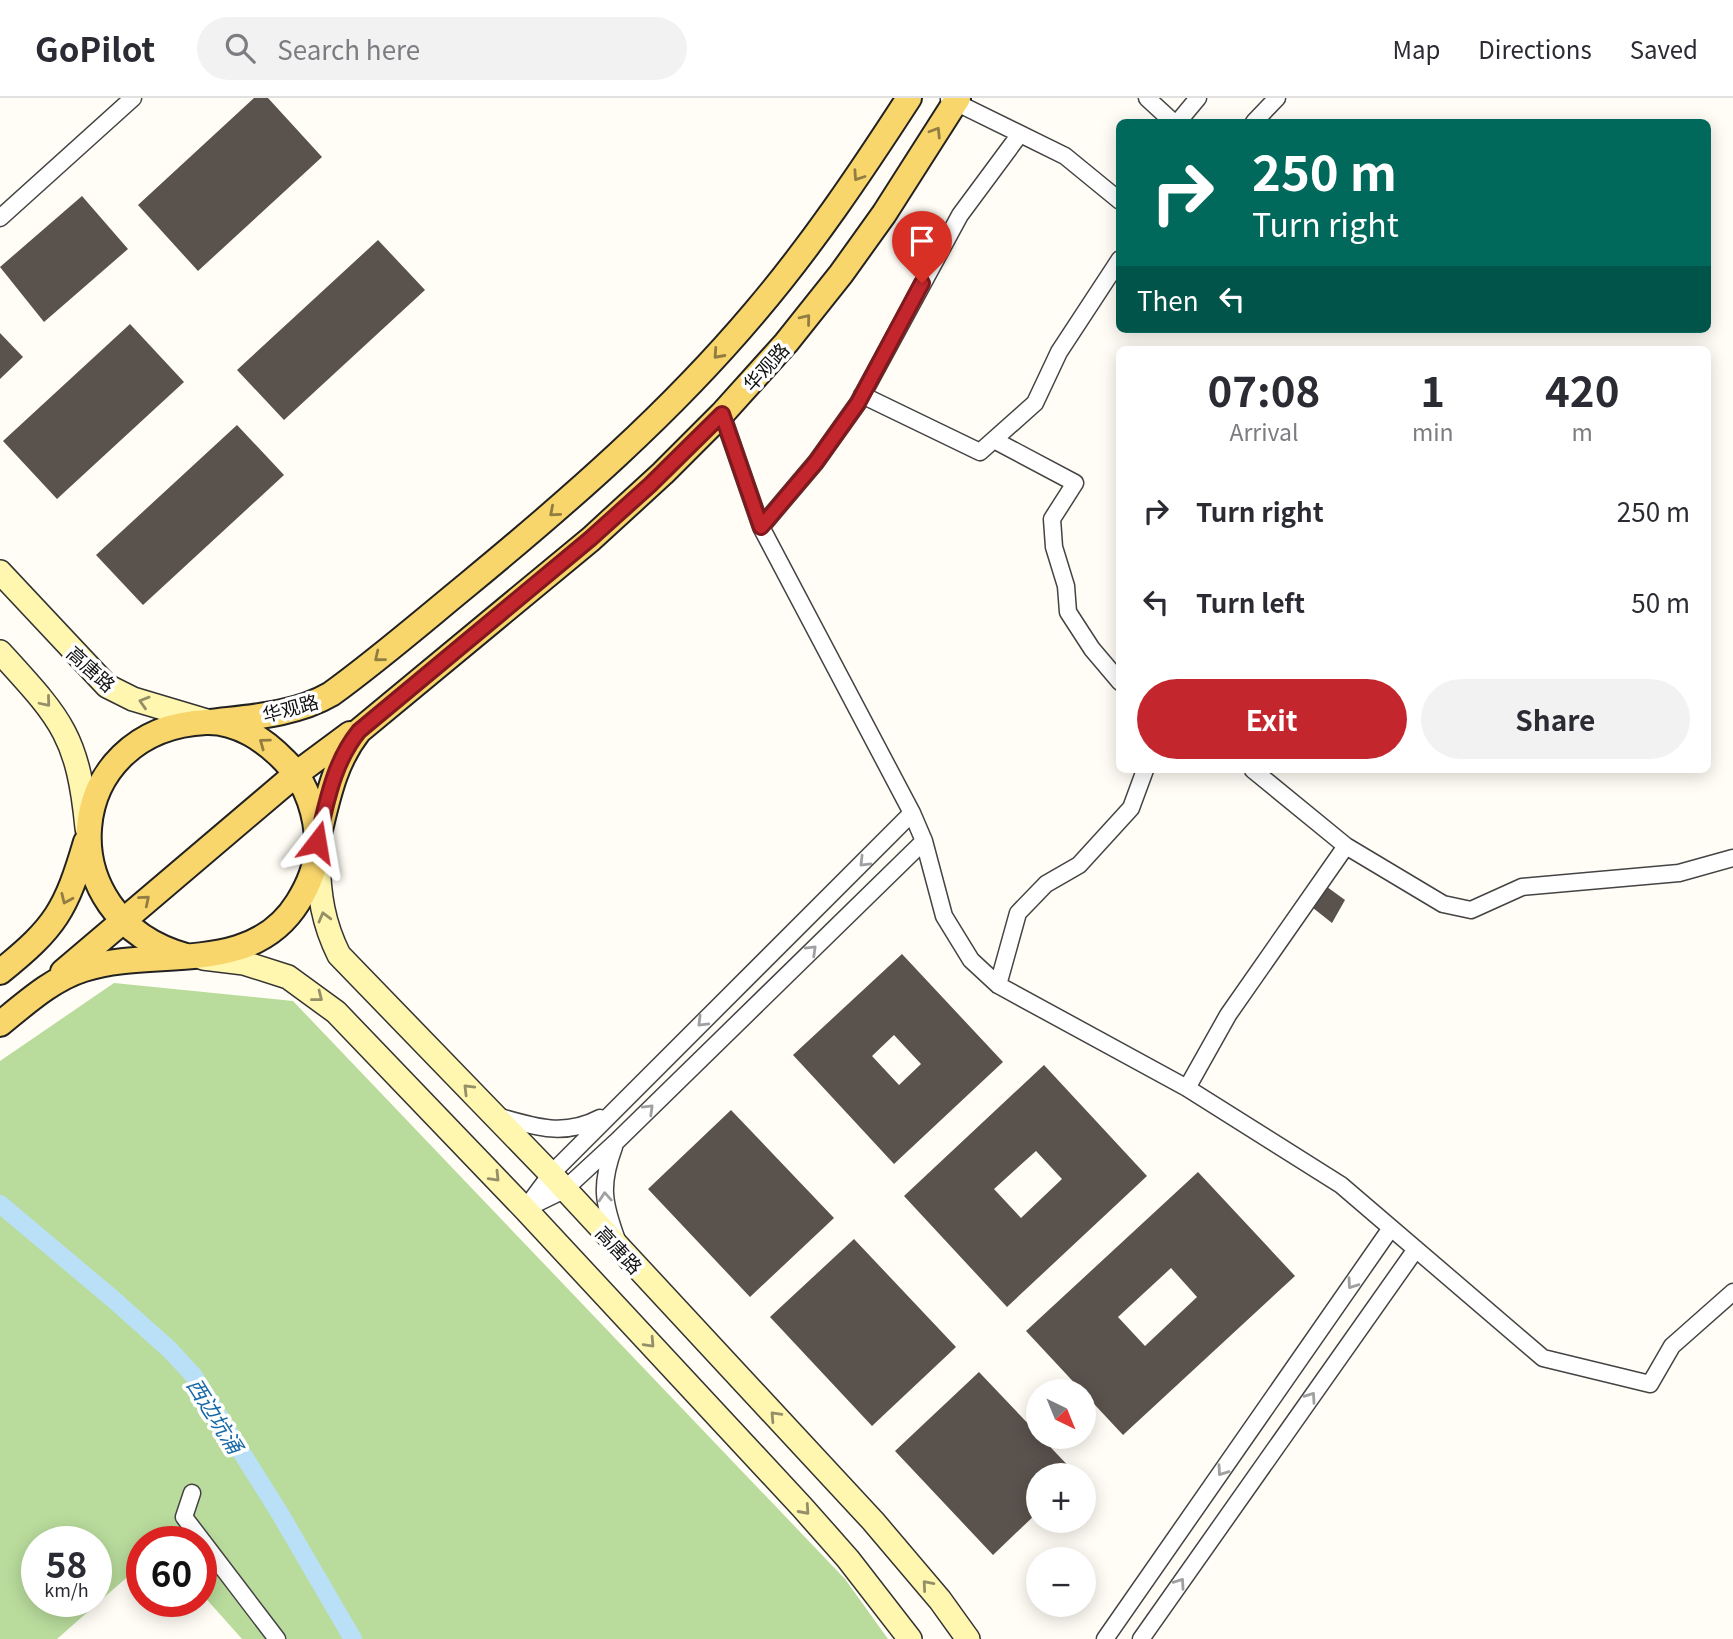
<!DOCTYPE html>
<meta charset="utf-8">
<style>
:root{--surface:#fff;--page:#f2f2f3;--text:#2b2b33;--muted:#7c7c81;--line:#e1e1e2;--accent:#c4262e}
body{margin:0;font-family:Georgia,"Noto Sans SC",serif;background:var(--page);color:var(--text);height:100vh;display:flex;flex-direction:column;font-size:26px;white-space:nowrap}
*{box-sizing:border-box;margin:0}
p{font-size:23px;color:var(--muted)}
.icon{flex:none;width:38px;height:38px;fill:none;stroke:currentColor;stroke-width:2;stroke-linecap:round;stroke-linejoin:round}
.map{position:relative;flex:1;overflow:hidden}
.drawer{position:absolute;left:1116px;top:248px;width:595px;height:427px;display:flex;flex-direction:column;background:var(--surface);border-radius:10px;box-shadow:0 4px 18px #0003}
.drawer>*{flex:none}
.hud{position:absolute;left:1116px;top:21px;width:595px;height:214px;border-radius:10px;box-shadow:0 4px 18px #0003;background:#00695c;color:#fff;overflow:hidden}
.needle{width:46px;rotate:137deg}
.controls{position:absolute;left:1026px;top:1281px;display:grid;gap:14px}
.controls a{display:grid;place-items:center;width:70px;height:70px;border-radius:50%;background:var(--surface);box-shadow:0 4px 18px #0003;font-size:35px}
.speed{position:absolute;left:21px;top:1428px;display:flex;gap:14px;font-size:35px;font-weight:700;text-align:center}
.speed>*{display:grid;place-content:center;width:91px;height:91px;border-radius:50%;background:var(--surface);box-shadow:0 4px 18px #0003;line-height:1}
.speed small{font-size:18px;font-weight:400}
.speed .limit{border:10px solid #d22;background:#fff;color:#111}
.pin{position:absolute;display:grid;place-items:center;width:60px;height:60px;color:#fff;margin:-72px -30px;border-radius:50% 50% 50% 0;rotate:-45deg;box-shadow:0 0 7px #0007}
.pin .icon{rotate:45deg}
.me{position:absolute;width:77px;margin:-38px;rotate:14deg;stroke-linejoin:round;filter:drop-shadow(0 0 5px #0008)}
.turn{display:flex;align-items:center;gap:24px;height:147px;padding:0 21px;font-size:32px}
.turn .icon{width:91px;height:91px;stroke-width:2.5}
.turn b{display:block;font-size:49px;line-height:60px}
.then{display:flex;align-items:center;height:66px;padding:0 21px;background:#0003;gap:14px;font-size:26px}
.eta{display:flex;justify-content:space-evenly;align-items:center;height:119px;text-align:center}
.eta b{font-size:42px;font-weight:700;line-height:49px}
.cta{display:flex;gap:14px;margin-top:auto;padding:14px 21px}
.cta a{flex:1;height:80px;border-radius:42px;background:var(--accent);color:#fff;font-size:28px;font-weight:700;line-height:80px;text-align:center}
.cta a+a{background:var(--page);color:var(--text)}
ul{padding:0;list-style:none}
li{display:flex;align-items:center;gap:21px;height:91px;padding:0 21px}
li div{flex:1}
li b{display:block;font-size:26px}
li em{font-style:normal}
header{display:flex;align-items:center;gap:42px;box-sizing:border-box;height:98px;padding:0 35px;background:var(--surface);border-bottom:2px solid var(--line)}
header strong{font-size:33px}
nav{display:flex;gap:38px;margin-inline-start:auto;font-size:24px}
.search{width:490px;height:63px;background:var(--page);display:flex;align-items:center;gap:18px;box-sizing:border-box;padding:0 24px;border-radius:38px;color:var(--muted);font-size:26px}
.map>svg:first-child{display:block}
.forest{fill:#b9dc9c;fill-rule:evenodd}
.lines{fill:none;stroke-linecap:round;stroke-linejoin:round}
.canal{stroke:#b9e0f7;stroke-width:18}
.building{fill:#5a524d;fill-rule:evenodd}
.street-casing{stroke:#444;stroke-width:19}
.secondary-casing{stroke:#333;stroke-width:26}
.primary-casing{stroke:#222;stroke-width:28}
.street{stroke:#fff;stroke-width:16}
.secondary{stroke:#fff6b0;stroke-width:23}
.primary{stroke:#f9d66b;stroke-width:24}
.oneway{stroke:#917d42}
.oneway2{stroke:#948f68}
.oneway3{stroke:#a0a0a0}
.route-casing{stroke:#7f191e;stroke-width:18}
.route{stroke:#c4262e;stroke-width:12}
.labels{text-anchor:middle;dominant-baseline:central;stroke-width:7;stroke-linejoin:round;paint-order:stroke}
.street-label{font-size:19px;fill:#111;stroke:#fff}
.water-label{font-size:21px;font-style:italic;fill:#1768a6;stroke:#fff}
</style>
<header>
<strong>GoPilot</strong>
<div class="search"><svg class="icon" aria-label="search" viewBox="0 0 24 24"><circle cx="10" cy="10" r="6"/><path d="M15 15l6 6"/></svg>Search here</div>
<nav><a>Map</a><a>Directions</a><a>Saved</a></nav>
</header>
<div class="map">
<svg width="1733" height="1541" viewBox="0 0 1733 1541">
<rect width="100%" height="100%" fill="#fffdf5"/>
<path class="forest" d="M114,885L293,903L845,1481L888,1541H242L201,1495V1444H142V1466L57,1541H0V963ZM37,1444H96V1503H37Z"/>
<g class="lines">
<path class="canal" d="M0,1106L113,1201L170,1252L193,1277L279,1414L353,1541"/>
</g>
<path class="building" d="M254,0H268L322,59L198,173L138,107Z
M82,98L128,151L44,224L0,169Z
M378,142L425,192L284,322L237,272Z
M130,226L184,284L57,401L3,343Z
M0,235L23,259L0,281Z
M237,327L284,377L143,507L96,457Z
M1323,786L1345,802L1332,825L1308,806Z
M902,856L1003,964L894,1066L793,957ZM894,937L921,966L899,987L872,958Z
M1044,967L1147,1078L1007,1209L904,1098ZM1036,1053L1062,1081L1021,1120L994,1091Z
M731,1012L834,1120L750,1199L648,1091Z
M1198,1074L1295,1178L1123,1337L1026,1233ZM1171,1170L1197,1199L1145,1248L1118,1219Z
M854,1141L956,1249L872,1328L770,1219Z
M979,1274L1077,1377H1038V1414L993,1457L895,1353Z"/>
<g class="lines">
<g class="street-casing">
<path id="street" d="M1147,0L1173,24
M949,1L1065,58L1120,103
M1178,24L1198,0
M1254,24L1277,0
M0,120L133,0
M862,297L980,354L1035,305L1059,254L1120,161
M722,316L761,429L912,715L924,743L944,818L971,862L998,887L1187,990L1341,1087L1543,1260L1650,1286L1672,1248L1733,1194
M994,342L1075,385L1052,421L1054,449L1066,488L1068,514L1092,551L1120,584
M761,429L816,364L858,305L960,117L1020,36
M1253,672L1346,748L1443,806L1471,812L1522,789L1679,775L1733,760
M912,715L551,1076L525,1111L564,1092L616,1044L924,743
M998,887L1018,815L1046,786L1079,767L1131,710L1145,672
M1187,990L1228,917L1346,748
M497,1018C534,1029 564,1039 600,1020
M614,1049C600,1087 603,1104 617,1142
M192,1395L184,1419L277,1541
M1105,1541L1391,1130
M1141,1541L1416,1151"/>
</g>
<g class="secondary-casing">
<path id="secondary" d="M0,474L107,588L133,601L210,624
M0,554C61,621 78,637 87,730
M318,761C319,797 323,825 339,857L551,1076L873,1423L940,1502L968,1541
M203,860L244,865L288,879L336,914L525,1111L802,1409L848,1461L910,1541"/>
</g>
<g class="primary-casing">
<path id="primary" d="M210,624C251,619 295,617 331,596C378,562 423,523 467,487C570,402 669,316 755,214C812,147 861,74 909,0
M317,744C327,704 333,666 359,633L591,441L663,375L722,316L786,245L841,176L884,116L958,0
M0,874C56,829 66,812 86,744
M63,874L296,676L350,636
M0,926C26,905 52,881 84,871C155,848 251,880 298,804C308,788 316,770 317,750C318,720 307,684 285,663C265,642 237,623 206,624C61,631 46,819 186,858"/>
</g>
<use href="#street" class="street"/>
<use href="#secondary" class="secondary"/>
<use href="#primary" class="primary"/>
</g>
<defs><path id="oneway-chevron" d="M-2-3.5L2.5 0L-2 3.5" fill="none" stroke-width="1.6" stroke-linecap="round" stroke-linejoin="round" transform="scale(1.75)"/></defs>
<g class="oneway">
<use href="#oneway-chevron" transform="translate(936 34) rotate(-58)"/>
<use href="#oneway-chevron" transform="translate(858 78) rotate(124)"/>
<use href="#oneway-chevron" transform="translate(806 221) rotate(-51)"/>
<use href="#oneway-chevron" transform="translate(718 256) rotate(132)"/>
<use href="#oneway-chevron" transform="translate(554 414) rotate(139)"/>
<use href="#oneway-chevron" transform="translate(379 559) rotate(141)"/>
<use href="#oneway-chevron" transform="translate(264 645) rotate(-144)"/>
<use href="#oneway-chevron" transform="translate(66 801) rotate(114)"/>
<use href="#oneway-chevron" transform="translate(145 802) rotate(-40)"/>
</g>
<g class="oneway2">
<use href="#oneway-chevron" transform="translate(46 604) rotate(50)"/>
<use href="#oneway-chevron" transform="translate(144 604) rotate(-163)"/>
<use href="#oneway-chevron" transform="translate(324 819) rotate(-105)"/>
<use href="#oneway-chevron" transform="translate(318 899) rotate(38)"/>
<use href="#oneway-chevron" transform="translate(468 991) rotate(-135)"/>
<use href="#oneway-chevron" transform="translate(495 1079) rotate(46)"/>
<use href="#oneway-chevron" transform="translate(650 1245) rotate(47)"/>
<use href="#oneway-chevron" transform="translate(775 1318) rotate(-133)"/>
<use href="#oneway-chevron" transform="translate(805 1412) rotate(48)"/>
<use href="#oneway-chevron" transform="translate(927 1487) rotate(-131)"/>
</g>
<g class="oneway3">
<use href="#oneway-chevron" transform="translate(864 764) rotate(135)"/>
<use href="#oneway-chevron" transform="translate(812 852) rotate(-44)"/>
<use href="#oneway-chevron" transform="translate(702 924) rotate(135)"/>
<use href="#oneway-chevron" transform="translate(649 1011) rotate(-44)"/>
<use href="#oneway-chevron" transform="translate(605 1099) rotate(-94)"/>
<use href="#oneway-chevron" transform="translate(1352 1186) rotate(125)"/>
<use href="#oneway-chevron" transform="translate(1311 1299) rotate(-55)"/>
<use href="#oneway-chevron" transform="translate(1222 1373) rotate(125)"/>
<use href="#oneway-chevron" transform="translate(1180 1485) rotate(-55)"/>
</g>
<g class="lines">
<g class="route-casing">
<path id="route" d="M317,744C327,704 333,665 359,633L590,441L650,387L722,316L761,429L816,364L858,305L922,185"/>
</g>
<use href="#route" class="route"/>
</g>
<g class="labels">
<g class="street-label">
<text transform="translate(765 268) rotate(-48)">华观路</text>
<text transform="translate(92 570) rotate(42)">高唐路</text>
<text transform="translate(290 609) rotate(-15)">华观路</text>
<text transform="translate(620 1151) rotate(47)">高唐路</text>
</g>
<g class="water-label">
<text transform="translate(216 1317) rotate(58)">西边坑涌</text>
</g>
</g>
</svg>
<div class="controls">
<a><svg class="needle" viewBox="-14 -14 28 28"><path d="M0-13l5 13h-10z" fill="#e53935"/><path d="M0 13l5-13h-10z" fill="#7c7c81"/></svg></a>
<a>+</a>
<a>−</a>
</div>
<div class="speed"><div>58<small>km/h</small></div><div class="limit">60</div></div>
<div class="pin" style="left:922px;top:185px;background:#d93025"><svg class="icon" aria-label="arrive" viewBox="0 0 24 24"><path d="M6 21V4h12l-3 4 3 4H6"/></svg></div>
<svg class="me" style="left:317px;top:744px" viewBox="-20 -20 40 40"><path d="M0-17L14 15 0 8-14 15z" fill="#c4262e" stroke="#fff" stroke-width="4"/></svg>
<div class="hud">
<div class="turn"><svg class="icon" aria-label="right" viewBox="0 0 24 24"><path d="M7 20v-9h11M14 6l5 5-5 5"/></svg><div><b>250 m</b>Turn right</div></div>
<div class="then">Then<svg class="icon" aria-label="left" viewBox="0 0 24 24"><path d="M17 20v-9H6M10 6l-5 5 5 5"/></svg></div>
</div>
<section class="drawer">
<div class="eta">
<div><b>07:08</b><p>Arrival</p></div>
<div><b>1</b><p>min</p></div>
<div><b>420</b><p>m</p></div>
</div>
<ul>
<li><svg class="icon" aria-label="right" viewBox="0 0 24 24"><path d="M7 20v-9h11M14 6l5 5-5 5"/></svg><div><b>Turn right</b></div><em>250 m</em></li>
<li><svg class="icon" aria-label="left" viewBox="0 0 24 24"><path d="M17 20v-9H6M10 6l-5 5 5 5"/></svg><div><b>Turn left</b></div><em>50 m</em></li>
</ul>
<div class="cta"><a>Exit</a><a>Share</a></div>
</section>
</div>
